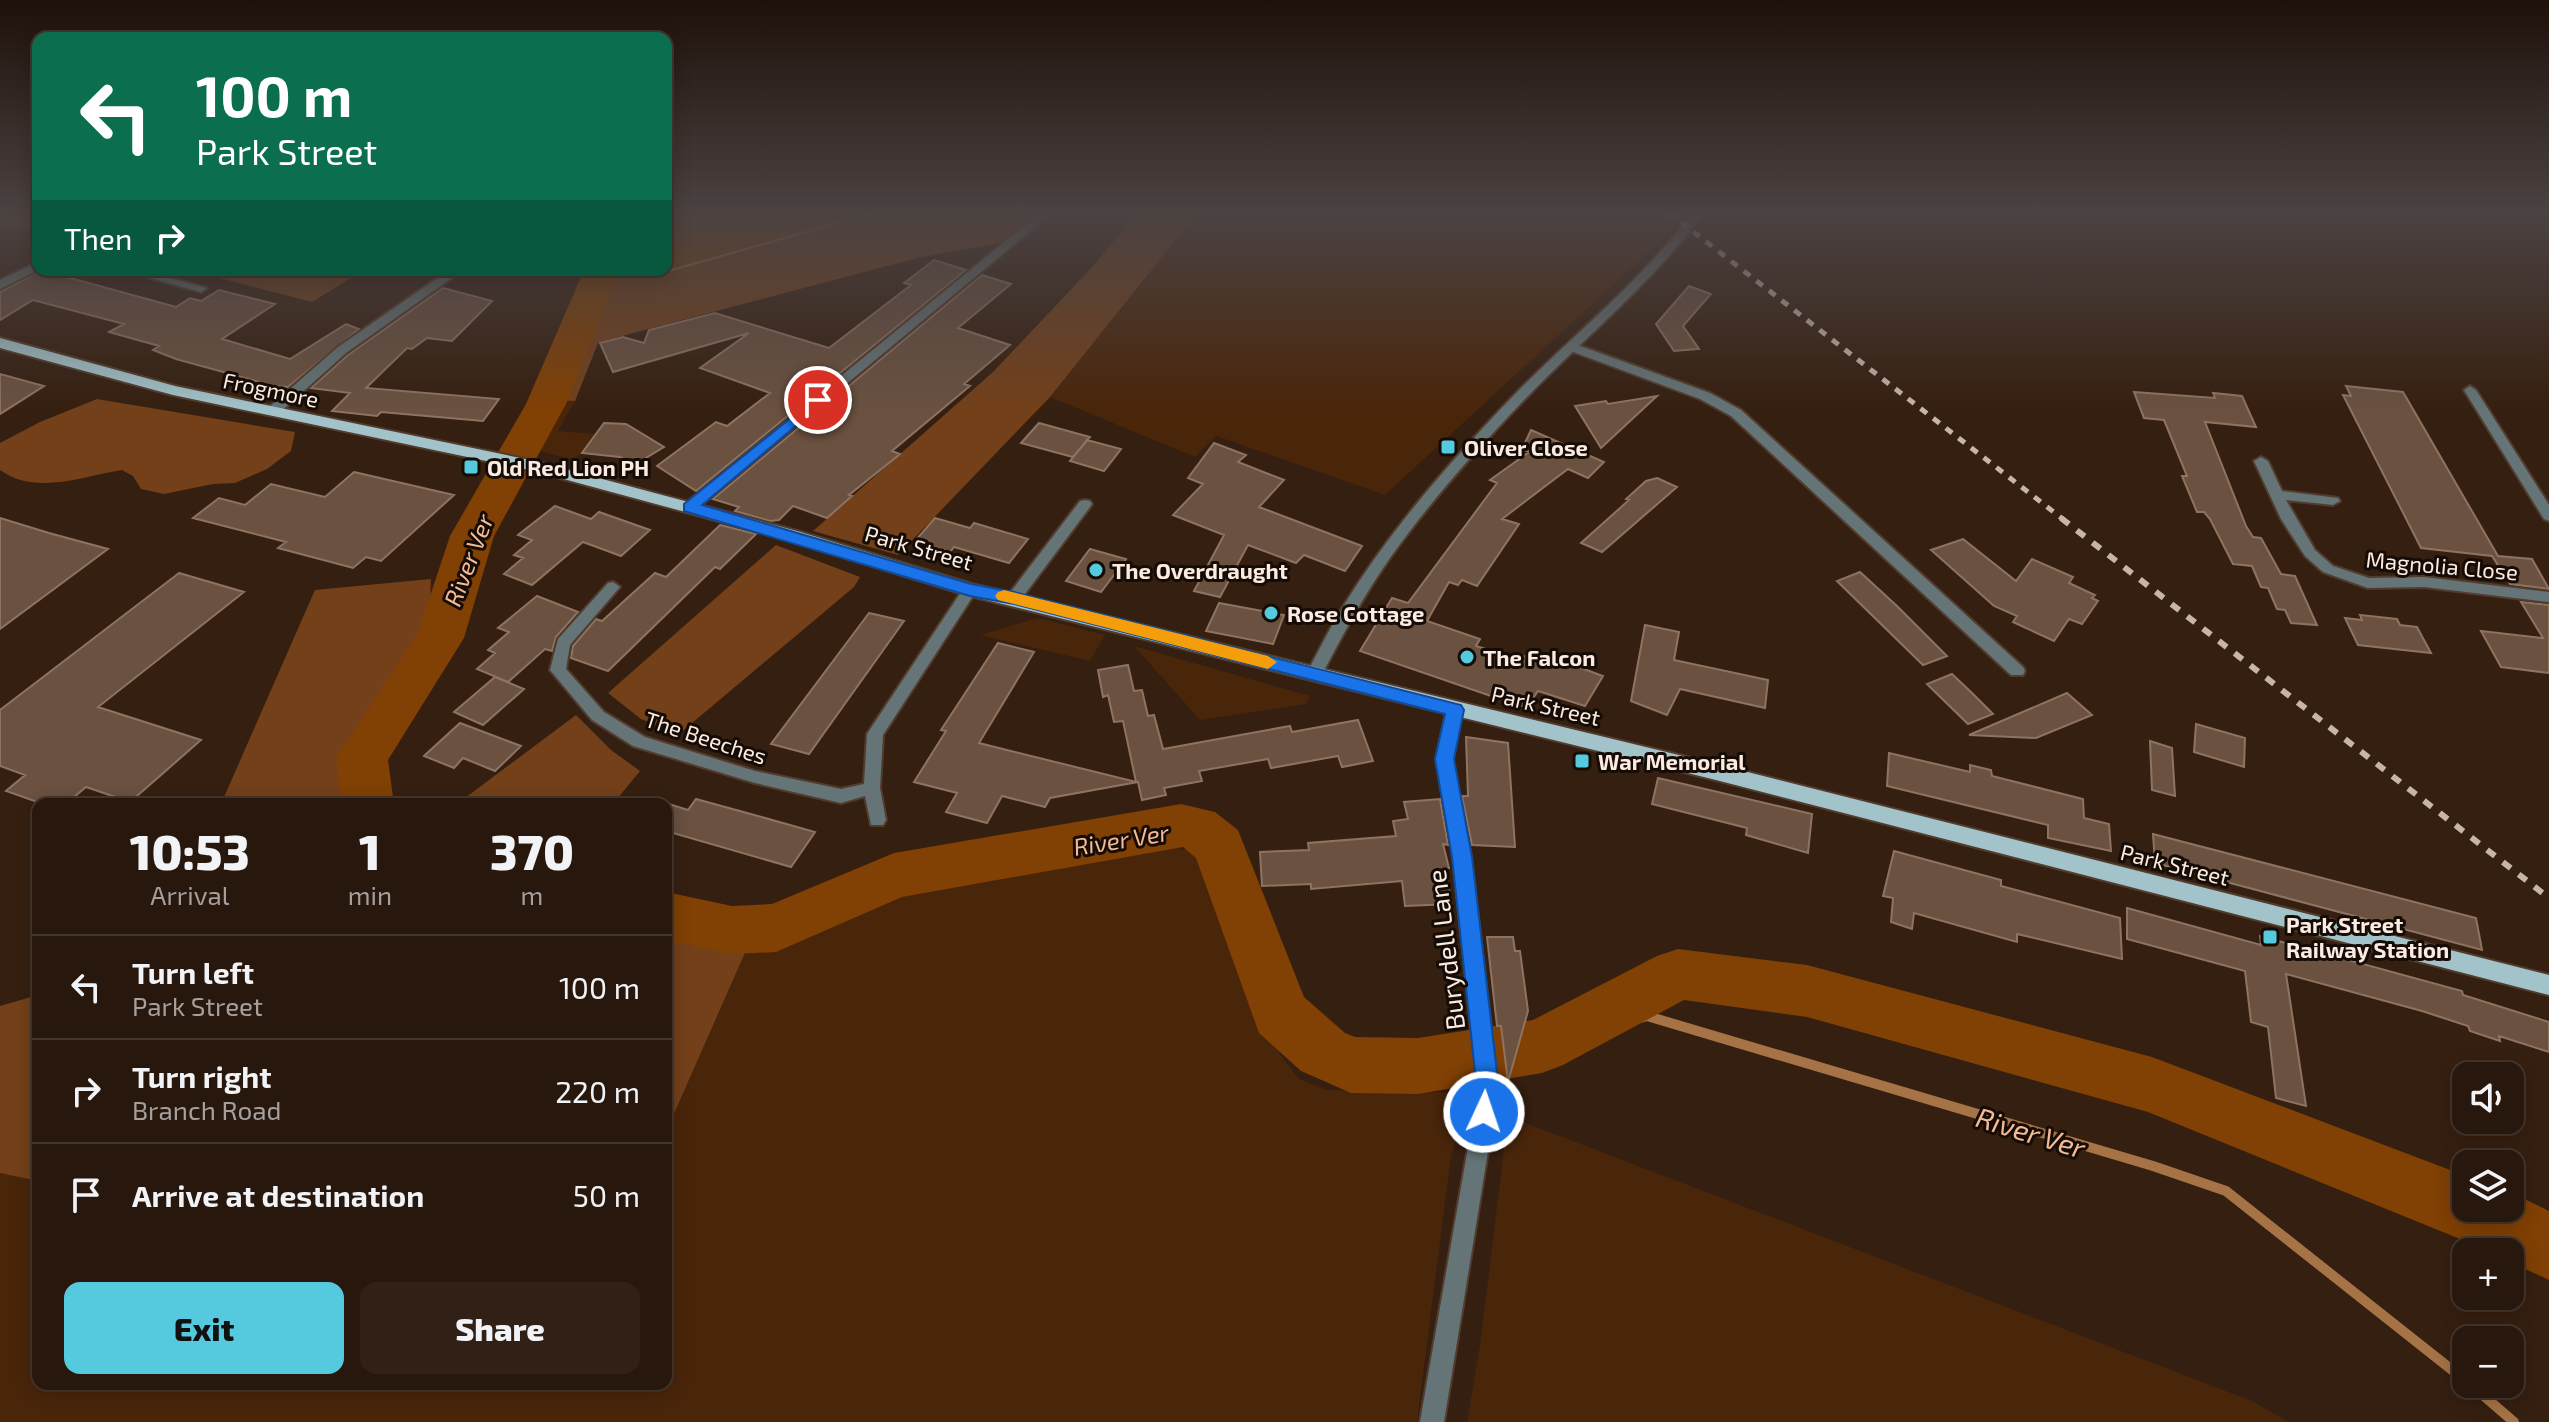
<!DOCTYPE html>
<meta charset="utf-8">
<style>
:root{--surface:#28170c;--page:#302015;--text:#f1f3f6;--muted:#a59f9d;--line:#44362d;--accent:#55cadf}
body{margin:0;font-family:"Exo 2",sans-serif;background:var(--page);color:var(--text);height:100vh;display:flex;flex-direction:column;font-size:30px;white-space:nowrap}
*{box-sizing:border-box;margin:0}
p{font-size:26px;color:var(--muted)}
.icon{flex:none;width:44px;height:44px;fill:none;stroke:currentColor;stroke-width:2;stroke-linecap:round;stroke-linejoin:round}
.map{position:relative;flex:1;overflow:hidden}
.side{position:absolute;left:32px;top:798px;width:640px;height:592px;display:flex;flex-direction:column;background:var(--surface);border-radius:16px;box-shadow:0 4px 20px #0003,0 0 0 2px var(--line)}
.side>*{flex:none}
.guide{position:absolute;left:32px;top:32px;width:640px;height:244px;border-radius:16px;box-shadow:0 4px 20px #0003,0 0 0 2px var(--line);background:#0b6e4f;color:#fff;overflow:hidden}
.buttons{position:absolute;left:2452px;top:1062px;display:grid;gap:16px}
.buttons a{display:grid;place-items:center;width:72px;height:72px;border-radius:16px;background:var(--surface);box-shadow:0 4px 20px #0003,0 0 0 2px var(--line);font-size:40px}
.pin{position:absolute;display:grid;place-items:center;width:68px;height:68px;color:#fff;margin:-34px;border:4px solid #fff;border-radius:50%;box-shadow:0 2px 8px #0007}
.me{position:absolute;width:88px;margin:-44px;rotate:3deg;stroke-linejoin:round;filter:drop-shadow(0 0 6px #0008)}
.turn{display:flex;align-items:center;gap:28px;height:168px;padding:0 32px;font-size:36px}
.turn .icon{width:104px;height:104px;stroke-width:2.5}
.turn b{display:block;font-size:56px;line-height:68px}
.then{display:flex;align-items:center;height:76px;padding:0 32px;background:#0003;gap:16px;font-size:30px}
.eta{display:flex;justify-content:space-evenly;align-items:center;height:136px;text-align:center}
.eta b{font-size:48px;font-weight:800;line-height:56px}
.primary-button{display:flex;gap:16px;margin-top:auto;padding:16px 32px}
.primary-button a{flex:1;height:92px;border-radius:16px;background:var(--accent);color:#111;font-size:32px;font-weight:800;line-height:92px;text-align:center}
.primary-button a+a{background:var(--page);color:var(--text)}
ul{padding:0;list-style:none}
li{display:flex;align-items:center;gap:24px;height:104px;padding:0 32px;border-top:2px solid var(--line)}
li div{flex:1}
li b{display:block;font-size:30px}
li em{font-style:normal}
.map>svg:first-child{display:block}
.green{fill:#49250a}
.forest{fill:#73401a}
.water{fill:#814004;stroke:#a67347;stroke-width:2}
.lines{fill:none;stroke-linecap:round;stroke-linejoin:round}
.stream{stroke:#a67347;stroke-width:10}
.river{fill:#814004;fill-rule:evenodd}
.building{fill:#6a5140;stroke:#8e7362;stroke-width:2}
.minor-casing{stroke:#513c2d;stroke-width:4}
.tertiary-casing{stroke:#513c2d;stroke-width:4}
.primary-casing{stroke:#513c2d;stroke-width:4}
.minor{fill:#647477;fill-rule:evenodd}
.tertiary{fill:#647477;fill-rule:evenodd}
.primary{fill:#a2c3ca;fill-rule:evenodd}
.rail-far1{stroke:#c7b5ab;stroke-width:5;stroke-dasharray:8 8;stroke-linecap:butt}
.rail{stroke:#c7b5ab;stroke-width:6;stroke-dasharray:10 10;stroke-linecap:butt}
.route{fill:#1a73e8;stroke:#114b97;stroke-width:2}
.slow{fill:#f59e0b}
.poi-dot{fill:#55cadf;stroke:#160c06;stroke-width:3}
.labels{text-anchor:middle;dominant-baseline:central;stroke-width:6;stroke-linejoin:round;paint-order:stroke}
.street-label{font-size:22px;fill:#fbebe2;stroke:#160c06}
.poi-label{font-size:22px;font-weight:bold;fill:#fbebe2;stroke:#160c06;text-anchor:start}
.water-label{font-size:24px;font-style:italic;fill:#f5bb96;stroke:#160c06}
.near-street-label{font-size:26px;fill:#fbebe2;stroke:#160c06}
.near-water-label{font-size:28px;font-style:italic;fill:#f5bb96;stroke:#160c06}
</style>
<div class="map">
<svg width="2549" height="1422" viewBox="0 0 2549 1422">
<rect width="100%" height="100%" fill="#351f10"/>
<path class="green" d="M1198,212H1659L1677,226L1385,495L1216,436L1195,457L1050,397Z
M555,400L575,401L558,431L596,434L575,460L527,448Z
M1038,618L1105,635L1090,661L980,635Z
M1134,646L1310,696L1306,704L1200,720Z
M1157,844L1189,850L1212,867L1279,1053L1299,1079L1326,1090L1469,1093L1451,1156L1417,1422H0V1173L38,1181V1384H666V1132L748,946C792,934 831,910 874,896C966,867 1061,857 1157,844Z
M1508,1116L2252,1401L2289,1422H1467L1480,1345Z"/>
<path class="forest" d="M0,212H38V232L0,225Z
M877,212H1036L1001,243L921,257L603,341L598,343L575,401L555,400L582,344L612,270H633L631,272L649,276Z
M1138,212H1198L1050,397L898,555L813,531L993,372L1094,265Z
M189,270H364L312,302Z
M97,399L295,432L291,451L267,469L235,483L213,484L164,494L141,489L133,476L122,470C83,476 36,496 0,470V443L40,422Z
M776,545L860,577L854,587L679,734L641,719L608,693Z
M431,579C430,596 431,617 426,634C408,694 342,739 345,804H221L315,590Z
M576,715L611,750L640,771L613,804H457Z
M666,931L748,946L666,1132Z
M38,995V1181L0,1173V1006Z"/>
<path class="water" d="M672,212H877L672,270L636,275L631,272L633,270H666V223Z"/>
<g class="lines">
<path class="stream" d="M1542,1046L1647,1016L2153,1166L2226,1191L2466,1381
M2470,1384L2514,1422"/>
<path class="river" d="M584,270H620L566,404L494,536L464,638L388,760L394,804H342L336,758L417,635L450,536L526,404Z
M1181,804L1215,812L1238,830L1304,997L1345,1033L1355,1037L1418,1038L1533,1020L1657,956L1678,949L1807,965L2152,1057L2466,1176V1208H2510V1192L2549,1211V1280L2510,1262V1252H2492L2148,1112L1807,1017L1684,1000L1563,1065L1542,1073L1418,1094L1351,1093L1301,1071L1259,1033L1196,858L1183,847L902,897L776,952L732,954L666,940V892L732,906L772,904L894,853Z"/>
</g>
<path class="building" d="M934,260L966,270L696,491L657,466L716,422L727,426L770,393L700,368L749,333L613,372L600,343L623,337L644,343L649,330L715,313L829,348L911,285L904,283Z
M41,270L176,307L190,298L201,301L219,290L275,304L222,339L290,359L346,324L359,329L288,387L274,386L176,359L153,350L159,346L109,332L124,324L33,300L0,320V292Z
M982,275L1011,284L958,328L1010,345L964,384L970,386L892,451L900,454L849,495L852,496L827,518L793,506L779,520L770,521L735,511L739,507L713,499Z
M1689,286L1711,294L1683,326L1699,349L1674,351L1656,324Z
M443,288L492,301L452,341L427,338L412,349L407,348L366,388L499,399L483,421L381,412L377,416L332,411L350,393L311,388L348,355Z
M0,374L44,386L0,414Z
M2346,386L2403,392L2498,556L2532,559L2549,589L2510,584L2492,556L2421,548L2343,395L2351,396Z
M2134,392L2215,398L2213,393L2242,396L2256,427L2205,422L2246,526L2253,537L2261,538L2281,574L2295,576L2317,625L2291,623L2285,610L2277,609L2268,588L2261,587L2252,566L2233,564L2210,519L2204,512H2197L2182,476H2187L2164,420L2144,418Z
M1657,396L1601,448L1575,406L1606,401L1608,404Z
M604,423L626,424L664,447L634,465L620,457L582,453Z
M1039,423L1090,437L1073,457L1021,443Z
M1531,430L1604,462L1588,478L1568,469L1502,519L1519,524L1477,586L1462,580L1458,585L1449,582L1427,621L1480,639L1476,646L1508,656L1499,669L1535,651L1603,676L1585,706L1538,691L1528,706H1520L1360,651L1392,598L1408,603L1497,483L1490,480L1529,452L1522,449Z
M1087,440L1121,449L1104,471L1070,461Z
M1214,443L1246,455L1238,462L1284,480L1259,507L1362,546L1345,571L1304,555L1296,563L1248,545L1220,597L1194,591L1224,535L1173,515L1203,484L1188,478Z
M354,472L454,495L381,561L366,557L353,568L278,548L286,542L193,518L219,498L245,505L271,484L325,497Z
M1657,478L1677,487L1602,552L1581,543L1629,500L1626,499L1646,481Z
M555,506L591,519L599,512L650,530L621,556L583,542L532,585L504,574L523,558L514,555L532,540L518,535Z
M0,518L49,533L108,549L0,629Z
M935,518L970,528L974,523L1028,539L1009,563L954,547L950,552L915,541Z
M720,525L756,534L720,569L715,567L608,671L571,658L573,646L596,619L602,621L655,573L666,577Z
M1963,539L2016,581L2032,559L2073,577L2069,583L2095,595L2092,598L2098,601L2082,624L2069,619L2054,641L2013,622L2017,616L1994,606L1931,550Z
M1090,549L1126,559L1101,592L1066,581Z
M1860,572L1897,606L1947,656L1923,665L1837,581Z
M179,573L244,592L98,707L201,740L130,802L86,787L66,804H43L6,791L25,775L0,766V710Z
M537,596L578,612L556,637L552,651L545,649L508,682L477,669L495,653L488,650L509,632L498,628Z
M2521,602L2549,605V673L2501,667L2481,631L2543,638Z
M1219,603L1284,615L1273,644L1206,631Z
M869,613L904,621L809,754L771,744Z
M2360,615L2397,619L2400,625L2417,627L2431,653L2358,645L2345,618L2362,620Z
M1645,625L1679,632L1674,660L1768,680L1765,708L1680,689L1667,715L1631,701Z
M998,643L1034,652L979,743L1136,782L1123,721L1114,722L1108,695L1103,697L1098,670L1128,665L1134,691L1142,690L1148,716L1154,715L1163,749L1290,726L1292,732L1358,720L1373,761L1342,767L1338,756L1271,768L1268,759L1199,771L1202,781L1164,788L1166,795L1142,800L1138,782L1050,798L1045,807L1002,796L987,823L946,812L957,793L914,782L946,731L941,730Z
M1952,674L1973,694L1993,714L1968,724L1927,684Z
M495,677L524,689L483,725L454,712Z
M2067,693L2092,715L2036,738L1969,735Z
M460,723L521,746L495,771L463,758L454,768L424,756Z
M2196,724L2245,738L2244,767L2194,752Z
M1466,737L1508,743L1515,847L1472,845L1462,796H1468Z
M2150,741L2172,748L2175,796L2152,790Z
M1889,753L1970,772V765L1991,770L1992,776L2083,799L2084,818L2109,824L2111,851L2048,838V825L1887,786Z
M1658,778L1812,814L1808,853L1746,835L1747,828L1652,804Z
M696,799L758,816L815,832L791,867L666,831V803L688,810Z
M1440,799L1448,845L1443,844L1449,868L1445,869L1452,904L1405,906L1402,881L1311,889V884L1262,886L1260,852L1309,850L1308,843L1396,836L1393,821L1408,819L1404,802Z
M2153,834L2476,918L2482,950L2155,863Z
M1894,851L2001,880V886L2120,918L2122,959L2017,934V942L1914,913L1912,929L1891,922L1893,898L1883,896Z
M2127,908L2261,945L2260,936L2462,991L2463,995L2549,1022V1052L2499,1036L2500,1041L2470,1031L2468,1026L2422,1011L2286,974L2306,1106L2276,1098L2268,1027L2251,1022L2245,971L2127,939Z
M1487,937H1513L1515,951H1520L1528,1011L1508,1082L1501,1026H1497Z"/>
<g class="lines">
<g class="minor-casing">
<path id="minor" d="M1041,212H1053L695,510H685L683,507L685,504Z
M38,262V270L0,289V280Z
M121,270H141L207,288L201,292Z
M449,270H463L346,353L277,415H267V409L338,347Z
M1572,343L1710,393L1741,410L2023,667L2025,671L2023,675H2011L1731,416L1700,399L1568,350V344Z
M2470,386L2476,390L2549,505V521L2544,519L2464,390Z
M2261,457L2268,461L2282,491L2338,498L2340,501L2333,505L2286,500L2315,550L2333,566L2369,578L2424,577L2549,592V602L2424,587L2368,588L2323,572L2305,556L2281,519L2254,461Z
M1085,500L1090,501L1092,504L1090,507L1019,602H1009L1007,598L1009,594L1080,501Z
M613,582L620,587L570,645L566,669L604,712L645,737L755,771L841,789L864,784L867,734L965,586H975L977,590L883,735L880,788L886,820L883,825H871L865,796L841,803L755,783L633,746L592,720L550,670L558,639L608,583Z
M1455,704L1463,710L1452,759L1471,857L1498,1090L1444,1422H1420L1478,1090L1453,857L1436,759L1447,710Z"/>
</g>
<g class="tertiary-casing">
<path id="tertiary" d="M1693,212H1704C1655,281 1587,335 1528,396C1479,447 1431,500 1390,558C1363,596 1342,637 1320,678H1308L1306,674C1318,653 1328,631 1341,610C1390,529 1454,457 1520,389C1578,331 1644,278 1693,212Z"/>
</g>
<g class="primary-casing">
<path id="primary" d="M0,338L175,386L535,461L797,531L972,584L1716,764L2549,975V995L1716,780L970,596L785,539L534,471L173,395L0,348Z"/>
</g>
<use href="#minor" class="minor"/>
<use href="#tertiary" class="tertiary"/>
<use href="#primary" class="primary"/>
<path class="rail-far1" d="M1668,212L2064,520"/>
<path class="rail" d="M2061,518L2549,898"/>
</g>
<linearGradient id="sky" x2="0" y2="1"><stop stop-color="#1d1109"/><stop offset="0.52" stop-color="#4b4242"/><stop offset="1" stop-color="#4b4242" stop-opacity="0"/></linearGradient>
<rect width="2549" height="411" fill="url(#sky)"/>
<path class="route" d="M818,396L823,397V403L702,505L971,584L1014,592L1461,705L1464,710L1454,759L1472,857L1499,1090L1492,1119L1484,1122L1476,1119L1473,1112L1477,1090L1452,857L1435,759L1445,714L1014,604L970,596L684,511V504Z"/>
<path class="slow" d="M1004,590L1268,656L1277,662L1268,669L998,600L995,596L998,592Z"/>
<g class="poi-dot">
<rect x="1440" y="439" width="16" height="16" rx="4"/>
<rect x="463" y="459" width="16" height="16" rx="4"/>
<circle cx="1096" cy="570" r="8"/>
<circle cx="1271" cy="613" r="8"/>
<circle cx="1467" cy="657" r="8"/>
<rect x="1574" y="753" width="16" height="16" rx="4"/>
<rect x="2262" y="929" width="16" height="16" rx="4"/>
</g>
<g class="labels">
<g class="street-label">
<text transform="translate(271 389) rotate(12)">Frogmore</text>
<text transform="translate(919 547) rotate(16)">Park Street</text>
<text transform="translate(2442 565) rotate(5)">Magnolia Close</text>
<text transform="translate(1546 705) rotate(13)">Park Street</text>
<text transform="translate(706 737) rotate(18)">The Beeches</text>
<text transform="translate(2175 864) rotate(14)">Park Street</text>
</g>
<g class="poi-label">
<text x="1464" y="447">Oliver Close</text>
<text x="487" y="467">Old Red Lion PH</text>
<text x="1112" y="570">The Overdraught</text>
<text x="1287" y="613">Rose Cottage</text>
<text x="1483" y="657">The Falcon</text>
<text x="1598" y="761">War Memorial</text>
<text x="2286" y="924">Park Street<tspan x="2286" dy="25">Railway Station</tspan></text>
</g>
<g class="water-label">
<text transform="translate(468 560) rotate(-69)">River Ver</text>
<text transform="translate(1121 839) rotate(-9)">River Ver</text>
</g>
<g class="near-street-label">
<text transform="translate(1445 950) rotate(-97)">Burydell Lane</text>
</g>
<g class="near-water-label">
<text transform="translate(2031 1132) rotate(17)">River Ver</text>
</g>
</g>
</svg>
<div class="buttons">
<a><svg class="icon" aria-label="sound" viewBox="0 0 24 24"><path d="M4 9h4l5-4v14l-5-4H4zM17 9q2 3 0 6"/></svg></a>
<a><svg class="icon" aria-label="layers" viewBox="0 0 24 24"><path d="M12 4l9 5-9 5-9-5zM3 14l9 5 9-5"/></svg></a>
<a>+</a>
<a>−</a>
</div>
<div class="pin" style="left:818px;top:400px;background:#d93025"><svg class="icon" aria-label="arrive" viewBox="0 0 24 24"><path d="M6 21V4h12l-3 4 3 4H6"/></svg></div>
<svg class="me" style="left:1484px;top:1112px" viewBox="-20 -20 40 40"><circle r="17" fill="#1a73e8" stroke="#fff" stroke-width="3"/><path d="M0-11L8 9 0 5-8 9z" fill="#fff"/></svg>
<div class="guide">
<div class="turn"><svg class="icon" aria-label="left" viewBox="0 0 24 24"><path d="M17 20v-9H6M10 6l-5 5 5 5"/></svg><div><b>100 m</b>Park Street</div></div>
<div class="then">Then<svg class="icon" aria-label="right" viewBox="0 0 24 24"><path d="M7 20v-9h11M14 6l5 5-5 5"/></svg></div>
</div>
<section class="side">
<div class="eta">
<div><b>10:53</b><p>Arrival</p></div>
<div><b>1</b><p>min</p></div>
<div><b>370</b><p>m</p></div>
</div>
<ul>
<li><svg class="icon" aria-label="left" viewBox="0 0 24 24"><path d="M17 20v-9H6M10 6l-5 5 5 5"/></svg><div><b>Turn left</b><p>Park Street</p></div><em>100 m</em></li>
<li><svg class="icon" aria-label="right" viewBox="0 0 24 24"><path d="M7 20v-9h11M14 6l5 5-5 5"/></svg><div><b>Turn right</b><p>Branch Road</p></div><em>220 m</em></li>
<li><svg class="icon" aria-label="arrive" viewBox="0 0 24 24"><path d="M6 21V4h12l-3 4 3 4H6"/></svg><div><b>Arrive at destination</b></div><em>50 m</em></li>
</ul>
<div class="primary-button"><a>Exit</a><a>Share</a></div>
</section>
</div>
